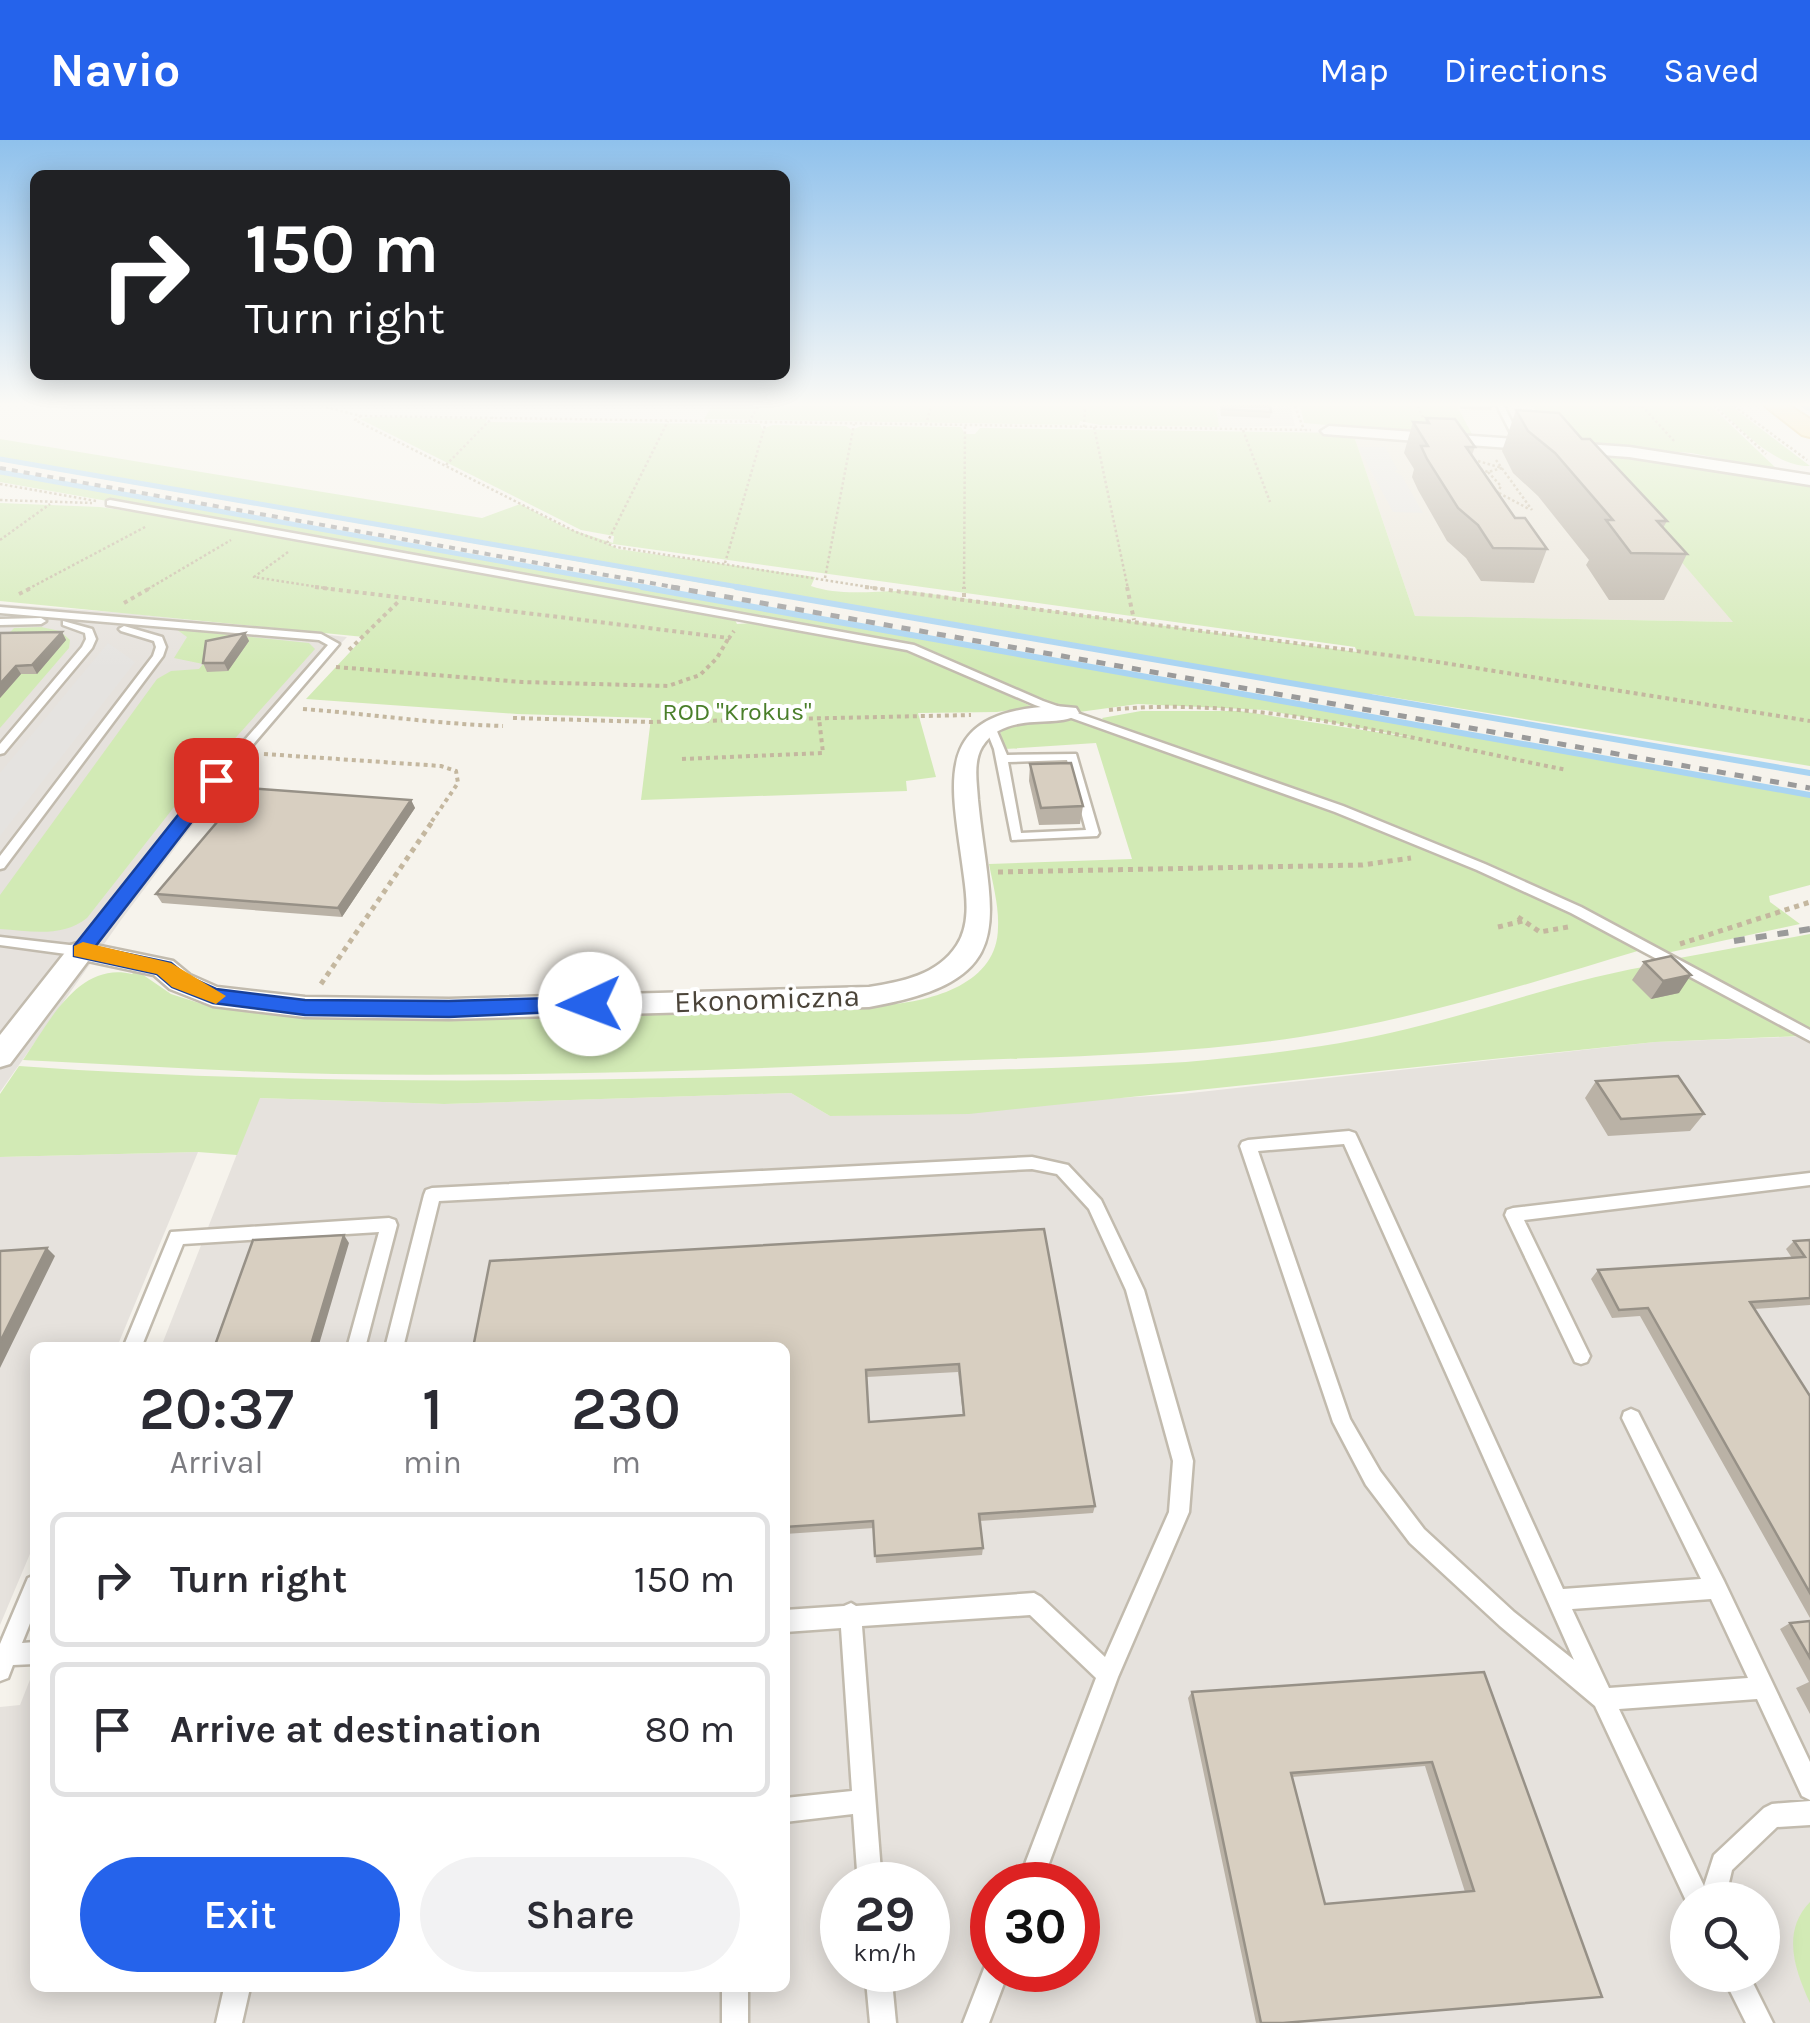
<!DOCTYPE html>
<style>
:root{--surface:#fff;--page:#f2f2f3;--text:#2b2b33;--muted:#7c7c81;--line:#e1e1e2;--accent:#2563eb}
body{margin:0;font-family:Karla,sans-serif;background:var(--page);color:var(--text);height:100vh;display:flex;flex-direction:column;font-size:38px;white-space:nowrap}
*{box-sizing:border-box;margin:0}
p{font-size:32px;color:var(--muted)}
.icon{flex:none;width:55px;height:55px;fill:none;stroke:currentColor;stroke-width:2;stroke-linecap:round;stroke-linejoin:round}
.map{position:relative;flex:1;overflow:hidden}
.sheet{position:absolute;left:30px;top:1202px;width:760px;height:650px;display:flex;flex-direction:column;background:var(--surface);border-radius:15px;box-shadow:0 5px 25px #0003}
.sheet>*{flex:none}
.banner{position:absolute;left:30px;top:30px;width:760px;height:210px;border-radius:15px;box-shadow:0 5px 25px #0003;background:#202124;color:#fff;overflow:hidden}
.tools{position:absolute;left:1670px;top:1742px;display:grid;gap:20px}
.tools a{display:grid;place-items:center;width:110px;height:110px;border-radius:50%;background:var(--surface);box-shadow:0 5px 25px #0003;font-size:50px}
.speed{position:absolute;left:820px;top:1722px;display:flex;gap:20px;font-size:50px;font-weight:700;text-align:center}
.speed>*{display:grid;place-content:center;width:130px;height:130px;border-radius:50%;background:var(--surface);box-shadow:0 5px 25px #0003;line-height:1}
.speed small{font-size:25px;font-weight:400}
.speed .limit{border:15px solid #d22;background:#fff;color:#111}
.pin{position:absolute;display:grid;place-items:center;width:85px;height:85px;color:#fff;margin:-42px;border-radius:20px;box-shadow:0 5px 15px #0006}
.me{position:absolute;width:110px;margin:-55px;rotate:268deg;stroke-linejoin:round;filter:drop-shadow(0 0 8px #0008)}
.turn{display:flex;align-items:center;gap:35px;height:210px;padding:0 50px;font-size:45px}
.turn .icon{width:130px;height:130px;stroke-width:2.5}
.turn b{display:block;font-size:70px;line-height:85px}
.eta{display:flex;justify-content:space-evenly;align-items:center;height:170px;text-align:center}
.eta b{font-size:60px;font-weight:600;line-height:70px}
.action{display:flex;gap:20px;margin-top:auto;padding:20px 50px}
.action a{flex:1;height:115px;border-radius:60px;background:var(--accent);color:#fff;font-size:40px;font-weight:600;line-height:115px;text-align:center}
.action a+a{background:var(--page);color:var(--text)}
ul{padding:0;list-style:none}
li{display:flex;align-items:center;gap:30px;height:135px;margin:0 20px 15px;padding:0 30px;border:5px solid var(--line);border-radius:15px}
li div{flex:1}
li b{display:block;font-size:38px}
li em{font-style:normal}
header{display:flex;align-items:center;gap:60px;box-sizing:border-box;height:140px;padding:0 50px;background:var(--accent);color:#fff}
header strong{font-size:48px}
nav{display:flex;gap:55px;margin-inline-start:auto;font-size:35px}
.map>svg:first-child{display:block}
.residential{fill:#eae5da}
.industrial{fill:#e6e2dd;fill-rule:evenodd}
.green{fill:#d2eab5;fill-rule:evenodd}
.parking{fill:#e5e3e0}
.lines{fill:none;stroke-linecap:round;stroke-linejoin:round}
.stream-far1{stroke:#a9d4f2;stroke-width:5}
.stream{stroke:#a9d4f2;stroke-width:6}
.lane-casing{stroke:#c2bbae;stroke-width:5}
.street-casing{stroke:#c2bbae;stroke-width:5}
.primary-casing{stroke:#e6c16a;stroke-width:4}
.path-far2{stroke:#c4b79f;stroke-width:2.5;stroke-dasharray:2.5 2.5;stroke-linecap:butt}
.path-far1{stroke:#c4b79f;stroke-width:4;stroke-dasharray:4 4;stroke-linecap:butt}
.path{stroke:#c4b79f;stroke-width:5;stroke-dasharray:5 5;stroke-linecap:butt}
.lane{fill:#fff;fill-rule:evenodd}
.street{fill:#fff;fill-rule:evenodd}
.primary{fill:#ffe39c;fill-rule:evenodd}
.rail-far2{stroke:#9a9a9a;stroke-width:4;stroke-dasharray:6 6;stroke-linecap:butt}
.rail-far1{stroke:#9a9a9a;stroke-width:5;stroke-dasharray:9 9;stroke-linecap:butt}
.rail{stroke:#9a9a9a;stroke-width:6;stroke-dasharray:11 11;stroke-linecap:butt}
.wall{fill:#bab2a6;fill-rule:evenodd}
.shaded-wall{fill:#979187}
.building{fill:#d8cfc1;stroke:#979187;stroke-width:2.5;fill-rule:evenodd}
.route{fill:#2563eb;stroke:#184099;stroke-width:2.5}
.slow{fill:#f59e0b}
.labels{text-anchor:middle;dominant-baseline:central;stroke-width:8;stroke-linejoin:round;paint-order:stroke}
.far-park-label{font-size:25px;fill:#4a7f2a;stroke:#fff}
.street-label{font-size:30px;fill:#4b4439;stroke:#fff}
</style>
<header>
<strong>Navio</strong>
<nav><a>Map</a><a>Directions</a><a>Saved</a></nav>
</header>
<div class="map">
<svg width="1810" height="1883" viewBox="0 0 1810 1883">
<rect width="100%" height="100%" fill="#f6f3ec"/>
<path class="residential" d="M1354,296L1587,312L1735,482L1415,476Z"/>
<path class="industrial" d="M1216,266H1290L1295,286L1219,287Z
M0,464L127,473L347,497L286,561L121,780L0,952Z
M1810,896V1883H0V1567L20,1565L35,1527V1848H785V1208L161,1207L259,958L444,964L791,953L830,976L1182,954L1655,902ZM842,1745H928V1830H842ZM992,1745H1078V1830H992ZM1688,1760H1762V1835H1688Z
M198,1012L117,1207L35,1208V1402L0,1485V1017Z"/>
<path class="green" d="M712,266H1216L1219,287L1100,285L1080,281L1079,285L704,279Z
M1300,266H1457L1474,298L1304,283Z
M1533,266H1711L1778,330L1691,313L1558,303Z
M1717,266H1731L1810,326C1775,327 1740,289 1717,266Z
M373,277L487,279L486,282L760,284L762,289L773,285L846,286L852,290L861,286L961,287L965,294H975L980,288L1353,293L1415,476L1733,482L1589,314L1699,325L1810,345V626L1372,554L1371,559L0,321V299L482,378L520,364L566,388L613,403L614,396L581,390L360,279ZM606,403L1355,507L1357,512L909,451C876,450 842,457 811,446L815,437L618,409Z
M0,331L1810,653V745L1769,756L1770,762L1800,784L1662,814L1525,743L1386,684L1107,584L1102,578L1141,571H1240L1421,599L1265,570L1138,564L1079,572L1019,551L909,503L0,342Z
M0,363L100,367L166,376L735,480L737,484L753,483L906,509L1033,567L997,572L918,573L936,637L906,641L907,651L641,660L651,578L517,574L306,559L364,497L0,461Z
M41,487L60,491L70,500L69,508L0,588V503L14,488Z
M176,489L309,503L315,509L178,662L87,778C62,798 30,791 0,789V755L157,539L171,531L199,529L203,524L174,518L187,497Z
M1053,575L1076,579L1226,635L1350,676L1545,758L1641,810C1528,844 1417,879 1300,897C1174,916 1043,917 916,922C723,930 528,937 334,934C231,932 127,925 23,920C48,884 78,821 132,834L136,830L171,854L202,864L436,877L886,865C932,861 998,844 998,787C999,766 993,745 989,724L1132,719L1096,603L1005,609L999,588Z
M1810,794V892L1674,819Z
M1667,823L1801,896L1655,902L969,974L830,976L791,953L444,964L260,958L237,1015L198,1012L0,1017V954L19,926C284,945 549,942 815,935C939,931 1063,929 1186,922C1260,915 1334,907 1407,889C1494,868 1578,836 1667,823Z
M1810,1762V1863C1795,1830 1781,1792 1810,1762Z"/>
<path class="parking" d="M1358,307H1385L1398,330L1394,331L1402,336L1423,373L1393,372Z
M108,503L135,522L0,696V633Z"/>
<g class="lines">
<path class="stream-far1" d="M1805,266L1810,269
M0,319L750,449
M0,332L656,449"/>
<path class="stream" d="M642,447L1810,655
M736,447L1810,633"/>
<g class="lane-casing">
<path id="lane" d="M1497,266H1504L1523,305L1516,303Z
M110,360L914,505L1043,561L1343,666L1485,724L1581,767L1810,890V901L1571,773L1477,730L1335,672L1035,565L907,510L107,365V361Z
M0,467L321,494L339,504L197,670L86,814L81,816L0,805V797L78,806L189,664L328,505L319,500L0,473Z
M0,479L41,478L46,481L41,484L0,485Z
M63,481L92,489L96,499L92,508L4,613L0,614V604L82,507L86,499L85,493L63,485Z
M124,486L162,497L166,507L163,516L4,728L0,729V716L153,516L156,507L154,501L121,491L119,489Z
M991,586L996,589L1007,615L1076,614L1099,693L1097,696L1012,700L994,609L986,589ZM1067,620L1086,690L1021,693L1008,622Z
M1349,991L1355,993L1357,997L1563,1449L1701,1439L1622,1278L1624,1272L1631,1269L1638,1272L1724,1441L1810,1622V1660L1802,1656L1757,1559L1619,1569L1704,1746L1714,1715L1764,1668L1772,1664L1810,1661V1685L1777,1687L1732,1730L1725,1760H1688V1765L1595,1566L1500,1486L1410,1403L1366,1345L1333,1282L1240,1006L1242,1002L1248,1000ZM1344,1004L1574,1520L1514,1472L1424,1389L1380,1331L1350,1279L1258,1011ZM1711,1459L1748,1538L1609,1548L1572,1469Z
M1032,1017L1068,1025L1101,1060L1144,1150L1193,1321L1189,1372L1118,1537L1041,1745H1017L1096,1538L1030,1475L862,1486L882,1745H858L853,1674L785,1682V1658L852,1651L841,1488L785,1492V1470L844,1466L851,1463L856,1466L1034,1453L1041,1457L1105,1517L1169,1372L1173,1321L1126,1150L1089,1069L1057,1034L1032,1029L439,1061L403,1208H385L424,1055L426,1050L432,1048Z
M1810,1033V1045L1524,1080L1590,1216L1587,1222L1581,1224L1575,1222L1505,1075L1507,1070L1513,1068Z
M389,1078L395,1080L397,1085L365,1208H347L379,1092L183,1104L141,1208H123L171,1092Z
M35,1435V1471L22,1503L35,1502V1524L13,1525L8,1538L0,1541V1504L28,1438Z
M992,1819V1830H1009L989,1883H963L987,1821Z
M865,1830H891L896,1883H870Z
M1722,1835H1749L1773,1883H1746Z
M224,1848H250L242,1883H216Z
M722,1848H748V1883H722Z"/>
</g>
<g class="street-casing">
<path id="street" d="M1329,286L1629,307L1810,335V345L1629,317L1324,294L1321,291Z
M1055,566L1076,568L1079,573C1060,591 1006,568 982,607C973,622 977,643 978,660C990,781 1025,840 869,867L449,879L305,877L213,866L170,849L154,835L88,821L10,924L0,927V895L71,805L81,802L173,821L190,835L217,847L305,857L449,859L869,847C901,842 938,835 957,805C970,785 967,759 964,737C952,642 928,572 1055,566Z"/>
</g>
<g class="primary-casing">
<path id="primary" d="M1765,266H1790L1810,279V297L1802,295Z"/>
</g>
<path class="path-far2" d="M321,266L361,276L1311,290
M1295,266L1304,290
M1418,266L1424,280
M1628,266H1642
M1642,266L1674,301
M1714,266L1766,314
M1734,266L1807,320
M361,276L355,280L576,392L616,407L881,449
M749,282L758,266
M926,285L931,266
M1084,287L1085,266
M1094,287L1128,449
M1243,290L1270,362
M1496,320L1532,370
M1478,321L1502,328L1488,332L1480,329
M446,325L493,277
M1488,332L1501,346L1498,352L1494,350
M0,344L96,361
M1499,353L1529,369
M0,360L92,363
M0,400L50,364
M607,403L668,281
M288,412L254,437L331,449
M725,423L766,282
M825,438L854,284
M28,449L147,386
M148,449L231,400
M964,449L965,286"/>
<path class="path-far1" d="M315,447L729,498L734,491
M865,447L1425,520L1810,581
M1127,447L1134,480
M19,454L33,447
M964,457V447
M124,463L152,447
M349,510L398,462
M336,527L522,542L668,546L700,535L717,518L728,499
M303,569C370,574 436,584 503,586
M1109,570C1255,554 1423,602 1567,630
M513,578L651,582L971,575
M264,614L441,626L456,631L458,643L430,684
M682,619L823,613L819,578"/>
<path class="path" d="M998,732L1362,725L1411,718
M1518,777L1540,792L1568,787
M1498,787L1523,781
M1680,804L1810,762
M321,844L432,682"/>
<use href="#lane" class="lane"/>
<use href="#street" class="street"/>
<use href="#primary" class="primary"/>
<path class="rail-far2" d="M0,328L685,449"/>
<path class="rail-far1" d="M671,447L1810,648"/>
<path class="rail" d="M1734,801L1810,789"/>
</g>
<path class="wall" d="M1220,266H1270L1271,272L1270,278L1221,276Z
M1459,266H1493L1491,270L1461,269Z
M1516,270L1582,299L1667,381L1663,388L1687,414L1664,460H1609L1586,425L1589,420L1538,356L1513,333L1502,311Z
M1426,278L1475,307L1472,315L1515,378L1547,409L1534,443L1481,441L1466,418L1447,401L1418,350L1412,337L1414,329L1404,313L1413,282L1425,283Z
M62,492L66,500L37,534H21L0,558V493Z
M245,493L249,501L228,531L207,532L203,523Z
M1030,624L1083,666L1080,684L1039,685L1029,641Z
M411,660L415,668L342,777L162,763L156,754Z
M1644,822L1679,853L1651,859L1632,840Z
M1596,941L1704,974L1690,991L1608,996L1585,958Z
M1044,1089L1095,1366L1093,1373L980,1381L983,1408L982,1415L876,1423L874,1388L785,1394V1208ZM958,1232L963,1275L869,1282L867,1237Z
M1810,1100V1165L1754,1169L1810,1256V1478L1640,1176L1612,1178L1591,1139L1598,1130L1792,1118L1786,1109L1794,1101Z
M1810,1481V1574L1796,1548L1809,1542L1780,1489L1790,1483Z
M1484,1532L1602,1857L1286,1883H1256L1188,1558L1192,1552ZM1425,1626L1465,1752L1325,1764L1292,1637Z"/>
<path class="shaded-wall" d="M62,492L66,500L37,534L32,525Z
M245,493L249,501L228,531L224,523Z
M16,526L21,534L0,558V544Z
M411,660L415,668L342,777L338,768Z
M1691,835L1679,853L1651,859L1663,841Z
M344,1095L349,1103L318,1208H310Z
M47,1108L55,1116L0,1228V1202Z"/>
<path class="building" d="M1222,266H1270L1271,272L1222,269Z
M1516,270L1559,273L1582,299H1590L1667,381H1657L1687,414L1631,413L1606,380H1613L1555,313L1528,291Z
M1426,278L1455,279L1475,307H1466L1515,378H1525L1547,409L1493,408L1478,385L1458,368L1427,319L1421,306H1428L1413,282L1429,283Z
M62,492L32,525L16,526L0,544V493Z
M245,493L224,523H203L206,501Z
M1071,623L1083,666L1041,668L1030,624Z
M246,648L411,660L338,768L156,754Z
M1671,816L1691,835L1663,841L1644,822Z
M1678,936L1704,974L1621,979L1596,941Z
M1044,1089L1095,1366L979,1374L983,1408L875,1416L873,1381L785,1387V1208H473L490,1121ZM959,1224L964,1275L869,1282L866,1230Z
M344,1095L310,1208H214L253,1100Z
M1810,1100V1158L1750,1162L1810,1256V1453L1648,1168L1619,1170L1598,1130L1805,1117L1794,1101Z
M47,1108L0,1202V1111Z
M1810,1481V1518L1790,1483Z
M1484,1532L1602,1857L1283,1883H1261L1192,1552ZM1432,1622L1474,1751L1325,1764L1291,1633Z"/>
<linearGradient id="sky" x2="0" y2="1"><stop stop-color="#8fc1ec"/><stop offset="0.5" stop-color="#fbfaf6"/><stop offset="1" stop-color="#fbfaf6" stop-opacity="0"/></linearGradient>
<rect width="1810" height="529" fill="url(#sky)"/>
<path class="route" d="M216,635L224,640L95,807L171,823L187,836L216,849L305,860L449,861L590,857L598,859L601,864L598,870L449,877L305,875L213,863L172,847L157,834L74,816V806L209,636Z"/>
<path class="slow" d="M83,802L171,823L226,856L216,864L172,847L157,834L74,816V806Z"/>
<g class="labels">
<g class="far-park-label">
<text x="737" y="571">ROD "Krokus"</text>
</g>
<g class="street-label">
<text transform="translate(767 859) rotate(-2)">Ekonomiczna</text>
</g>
</g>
</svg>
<div class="tools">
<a><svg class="icon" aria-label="search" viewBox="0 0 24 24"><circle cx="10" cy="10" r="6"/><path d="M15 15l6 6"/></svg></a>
</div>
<div class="speed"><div>29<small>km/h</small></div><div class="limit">30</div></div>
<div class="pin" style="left:216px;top:640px;background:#d93025"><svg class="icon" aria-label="arrive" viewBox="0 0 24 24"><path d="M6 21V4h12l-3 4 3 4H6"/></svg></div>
<svg class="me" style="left:590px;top:864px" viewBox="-20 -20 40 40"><circle r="19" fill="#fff"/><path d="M0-13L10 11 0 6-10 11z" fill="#2563eb"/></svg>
<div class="banner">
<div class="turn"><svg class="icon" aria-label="right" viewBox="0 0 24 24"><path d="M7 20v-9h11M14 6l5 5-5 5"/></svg><div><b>150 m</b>Turn right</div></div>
</div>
<section class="sheet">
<div class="eta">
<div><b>20:37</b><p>Arrival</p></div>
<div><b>1</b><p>min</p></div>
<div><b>230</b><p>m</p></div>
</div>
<ul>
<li><svg class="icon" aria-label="right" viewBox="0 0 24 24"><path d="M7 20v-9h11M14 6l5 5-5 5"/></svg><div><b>Turn right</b></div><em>150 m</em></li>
<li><svg class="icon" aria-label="arrive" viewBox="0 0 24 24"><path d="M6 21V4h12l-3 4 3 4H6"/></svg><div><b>Arrive at destination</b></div><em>80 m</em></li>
</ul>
<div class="action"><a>Exit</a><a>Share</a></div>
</section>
</div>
